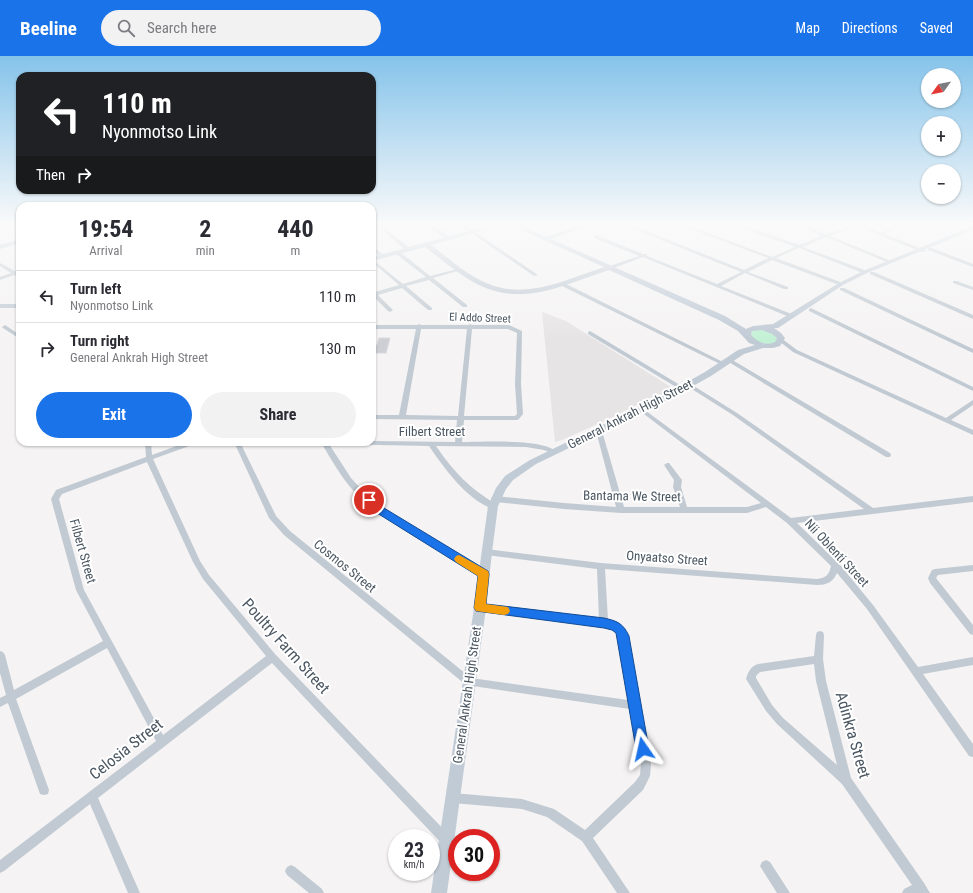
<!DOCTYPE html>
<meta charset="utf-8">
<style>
:root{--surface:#fff;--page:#f2f2f3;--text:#2b2b33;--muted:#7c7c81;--line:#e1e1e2;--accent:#1a73e8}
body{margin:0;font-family:"Roboto Condensed",sans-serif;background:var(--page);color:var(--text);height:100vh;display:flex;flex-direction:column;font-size:15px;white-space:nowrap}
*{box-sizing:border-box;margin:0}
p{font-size:13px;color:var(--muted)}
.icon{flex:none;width:22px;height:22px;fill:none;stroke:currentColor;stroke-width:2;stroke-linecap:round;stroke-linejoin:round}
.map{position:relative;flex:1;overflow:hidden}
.drawer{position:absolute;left:16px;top:146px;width:360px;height:244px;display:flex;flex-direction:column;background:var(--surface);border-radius:12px;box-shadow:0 1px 3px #0004}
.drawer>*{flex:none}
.guide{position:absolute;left:16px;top:16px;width:360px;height:122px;border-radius:12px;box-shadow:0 1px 3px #0004;background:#202124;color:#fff;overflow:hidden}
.needle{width:26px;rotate:237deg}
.fabs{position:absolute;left:921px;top:12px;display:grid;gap:8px}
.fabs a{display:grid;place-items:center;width:40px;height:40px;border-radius:50%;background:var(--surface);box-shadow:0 1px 3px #0004;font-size:20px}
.speed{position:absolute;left:388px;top:773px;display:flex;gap:8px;font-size:20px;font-weight:700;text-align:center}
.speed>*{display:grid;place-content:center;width:52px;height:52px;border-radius:50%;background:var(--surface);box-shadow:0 1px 3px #0004;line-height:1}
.speed small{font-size:10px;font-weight:400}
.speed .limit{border:6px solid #d22;background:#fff;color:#111}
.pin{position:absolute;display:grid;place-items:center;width:34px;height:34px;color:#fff;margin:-17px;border:2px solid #fff;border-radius:50%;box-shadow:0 1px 4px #0007}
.me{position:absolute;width:44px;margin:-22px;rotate:349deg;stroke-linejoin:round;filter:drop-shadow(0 0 3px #0008)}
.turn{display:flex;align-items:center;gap:14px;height:84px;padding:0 20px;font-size:18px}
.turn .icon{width:52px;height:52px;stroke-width:2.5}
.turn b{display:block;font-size:28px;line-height:34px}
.then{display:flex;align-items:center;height:38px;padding:0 20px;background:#0003;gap:8px;font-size:15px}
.eta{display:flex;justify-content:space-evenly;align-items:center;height:68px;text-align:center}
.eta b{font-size:24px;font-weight:700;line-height:28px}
.cta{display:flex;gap:8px;margin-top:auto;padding:8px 20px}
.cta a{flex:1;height:46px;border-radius:24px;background:var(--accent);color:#fff;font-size:16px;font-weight:700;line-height:46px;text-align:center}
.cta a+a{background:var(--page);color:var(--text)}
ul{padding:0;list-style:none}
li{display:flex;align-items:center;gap:12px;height:52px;padding:0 20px;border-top:1px solid var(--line)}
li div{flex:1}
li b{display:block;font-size:15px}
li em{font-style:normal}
header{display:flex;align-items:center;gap:24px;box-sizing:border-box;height:56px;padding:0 20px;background:var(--accent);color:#fff}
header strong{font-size:19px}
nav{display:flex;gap:22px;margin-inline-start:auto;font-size:14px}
.search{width:280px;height:36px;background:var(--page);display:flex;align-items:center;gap:10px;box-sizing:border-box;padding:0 14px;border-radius:22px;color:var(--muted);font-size:15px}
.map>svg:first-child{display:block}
.education{fill:#e6e4e5}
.green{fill:#c3f1d5}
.building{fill:#cdcfd5;stroke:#d7d9de}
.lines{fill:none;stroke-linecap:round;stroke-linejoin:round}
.minor{fill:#c1cad2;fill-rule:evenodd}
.tertiary{fill:#c1cad2;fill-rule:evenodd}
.secondary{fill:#c1cbd6;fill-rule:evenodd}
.route{fill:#1a73e8;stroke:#114b97}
.slow{fill:#f59e0b}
.labels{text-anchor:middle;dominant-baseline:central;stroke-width:4;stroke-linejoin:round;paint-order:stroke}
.far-street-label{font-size:11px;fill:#4a5661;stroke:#fff}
.street-label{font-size:13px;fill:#4a5661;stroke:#fff}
.near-street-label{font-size:16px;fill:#4a5661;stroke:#fff}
</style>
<header>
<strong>Beeline</strong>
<div class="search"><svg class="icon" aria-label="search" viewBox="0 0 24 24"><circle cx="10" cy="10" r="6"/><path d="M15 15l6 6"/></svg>Search here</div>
<nav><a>Map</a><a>Directions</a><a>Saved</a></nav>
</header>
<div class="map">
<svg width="973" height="837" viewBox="0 0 973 837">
<rect width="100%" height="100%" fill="#f5f3f3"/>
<path class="education" d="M542,256L566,265L674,333L662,339L658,338L613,361L562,384L555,386Z"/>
<path class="green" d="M754,274H763L776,278L779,285C766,290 762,289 750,280L752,276Z"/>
<path class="building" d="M379,282H390L386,297H372V291L377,289Z"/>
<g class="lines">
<path class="minor" d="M373,167H378L411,193V195H407Z
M417,167C430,167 443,175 452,183L448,184L432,174Z
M619,167H626L744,214L768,202L675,167H682L772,201L795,191L729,167H736L799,189L822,180L792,167H799L826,178L856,168H857V170L830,180L891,205L887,206L826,181L803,191L867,215V217H863L799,192L776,202L843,227V229H839L772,204L748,216L788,231V233H784L745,217L721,230L794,259V261L792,262L643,201L611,213H607V211L639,200L594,182V180H598L643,198H647V200L717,228L741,216Z
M903,167H910L881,179L877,178Z
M464,170H466L538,219L534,220L464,172Z
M372,190L385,200V202H381L372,193Z
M928,192H932L973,208V211L928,194Z
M396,196H400L430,220L461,212V214L433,222L467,249V251H463L429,224L406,230L432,252V254H428L402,232L378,239L393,254L390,256L388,255L373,240H372V235L375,236L399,229L372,206V203L403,228L426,221L396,198Z
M0,207L15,215L20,214V217L18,218L20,219V222L14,219L0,224V221L11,217L0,210Z
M870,216H874L973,259V263L870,218Z
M953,225H957L973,231V234L953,227Z
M560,227H564L727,308L724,310L722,309L560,229Z
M840,232H844L973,293V297L840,234Z
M811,252L973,331V335L809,255V253Z
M419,268L421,269H468L470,268L472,269H509L522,275L521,328L523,358L519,363L517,364H464L462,386C482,386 543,382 557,396L556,398H554L544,394L526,391L436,390C453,415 469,432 496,448L497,450L496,452L493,453C467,444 444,412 429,390L329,388L351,422L361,433L374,445L421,477L487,516L488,518L487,520L484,521C472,517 456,505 444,498C413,480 375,459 351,432C340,419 331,403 322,388H310L307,386H372V385L455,386L457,364L372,363V359H399L416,273H372V269H417ZM421,273H467L458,360L406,359ZM472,273H508L517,277L515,328L517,358L515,360H464Z
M5,269L20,279V283L3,272L2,271Z
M590,275L685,332L686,333L685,334H681L588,278V276Z
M781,282L797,294L946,362L973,344V349L951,364L973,374V379L793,296L779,285L778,284Z
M729,302L890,397L891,399L890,401H886L727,305L726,304Z
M689,327L737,357L873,452L973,440V446L797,467L841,510L873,549L918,611L973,601V609L923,618L973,688V701L969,700L867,553L837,517C833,526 827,529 817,529L605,513L608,564L621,569L627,580L639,649L651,708L650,720L643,734L593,782L630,837H617L582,785L547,761L522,753L453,747L449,746L448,742L449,738L453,737L522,743L554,753L585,774L635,726L640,719L641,708L630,653L466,629L284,479L269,462L234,386H240L276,460L290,475L471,622L628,644L619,580L613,573L604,571L480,556L477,554L476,552L477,550L480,548L599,563L597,513L486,499L483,498L482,496L483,494L486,493L601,507L817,523C826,522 829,519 831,510L787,467L766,451L747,457H621L564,453L495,446L492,445L491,443L492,441L495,440L564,447L616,451L596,375L599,373L602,375L624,451H680L673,431L674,424L664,409L667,407H669L682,424L681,431L687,451H747L761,447L640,355L639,354L642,352L791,462L864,453L733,359L687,330L686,329Z
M145,386H151L152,399L187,386H196L195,388L153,403L200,505L209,519L275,598L451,781L453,785L451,789L447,791L443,789L272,607L98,742L140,837H128L90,748L4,815L0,817V804L156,685L107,592L16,643L49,734L48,738L44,739L40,738L8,647L0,651V642L6,639L0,617V595L3,596L5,599L14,634L103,585L76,534L51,443L56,434L146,401ZM147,406L193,506L203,523L266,600L163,679L84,534L59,443L62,438Z
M973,509V515L938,519L936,522L973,569V579L970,578L930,527L928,522L932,514L935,513Z
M820,575L823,576L824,579L823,603L826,625L851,722L924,827L930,837H902L904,833L912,829L842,728L777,668L766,655L746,623C748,616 751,610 758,608L814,600L816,579L817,576ZM814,608L816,625L837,709L783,662L772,649L756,622V620L760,616Z
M766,804L770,806L790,837H777L760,810L762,806Z
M291,809L295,811L322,833L324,837H309L287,819L285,815L287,811Z"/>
<path class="tertiary" d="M585,167H593L580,173L577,171Z
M849,167H857L927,195L922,196Z
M20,183V187L0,193V189Z"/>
<path class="secondary" d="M499,167H516L546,181L578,170H582V172L551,183L725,260L746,273L753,270L773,268L839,227L863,215L973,170V174L867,217L843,229L778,272H774L781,277L785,282L780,290L773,292H763L744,298L711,320L666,345L536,408L513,424L506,433L498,450L492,496L486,552L447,837H431L474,552L488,450L496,432L505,420L530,404L660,341L705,316L738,294L755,289L749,287L738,275L719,264L609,214C563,229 522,252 475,227C457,217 441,203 425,191L372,205V201ZM508,168L604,211C562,225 521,247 478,223C461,214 447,201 431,189ZM762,274L772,278L777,282L776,285C768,291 757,286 751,279L752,275Z
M0,248H20V252H0Z"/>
</g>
<linearGradient id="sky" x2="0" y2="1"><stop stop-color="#85c3ea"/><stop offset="0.59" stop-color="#fafafa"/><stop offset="1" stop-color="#fafafa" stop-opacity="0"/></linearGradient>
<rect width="973" height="285" fill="url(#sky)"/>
<path class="route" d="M369,441L372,442L384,452L488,515L489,518L486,548L604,562C617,565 623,567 629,580L649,693L647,698L643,700L638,698L636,693L616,577L612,574L604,572L476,555L474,552L478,520L377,457L364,444Z"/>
<path class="slow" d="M459,499L488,515L489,518L486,548L508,551L510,555L508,558L504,559L476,555L474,552L478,520L456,506L454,503L456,500Z"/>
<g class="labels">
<g class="far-street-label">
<text transform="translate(480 262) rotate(2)">El Addo Street</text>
</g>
<g class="street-label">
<text transform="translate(630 358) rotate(-27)">General Ankrah High Street</text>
<text x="432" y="375">Filbert Street</text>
<text transform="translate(632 440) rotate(1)">Bantama We Street</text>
<text transform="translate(83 495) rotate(74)">Filbert Street</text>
<text transform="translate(837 497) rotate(47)">Nii Oblenti Street</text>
<text transform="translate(667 502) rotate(4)">Onyaatso Street</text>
<text transform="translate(345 510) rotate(39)">Cosmos Street</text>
<text transform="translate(467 639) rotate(-82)">General Ankrah High Street</text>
</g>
<g class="near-street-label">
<text transform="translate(286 590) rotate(48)">Poultry Farm Street</text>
<text transform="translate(853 679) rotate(74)">Adinkra Street</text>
<text transform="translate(126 693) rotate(-38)">Celosia Street</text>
</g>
</g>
</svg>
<div class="fabs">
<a><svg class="needle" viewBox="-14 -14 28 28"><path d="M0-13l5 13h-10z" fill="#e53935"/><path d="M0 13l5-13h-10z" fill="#7c7c81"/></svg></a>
<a>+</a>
<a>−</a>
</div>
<div class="speed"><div>23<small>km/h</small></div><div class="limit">30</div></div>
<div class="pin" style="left:369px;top:444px;background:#d93025"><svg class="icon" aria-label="arrive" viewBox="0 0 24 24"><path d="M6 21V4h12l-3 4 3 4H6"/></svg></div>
<svg class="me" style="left:643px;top:693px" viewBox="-20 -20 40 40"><path d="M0-17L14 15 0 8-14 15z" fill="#1a73e8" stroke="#fff" stroke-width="4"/></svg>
<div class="guide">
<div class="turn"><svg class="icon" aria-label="left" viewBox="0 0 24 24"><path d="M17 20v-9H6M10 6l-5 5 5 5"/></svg><div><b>110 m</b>Nyonmotso Link</div></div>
<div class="then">Then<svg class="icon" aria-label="right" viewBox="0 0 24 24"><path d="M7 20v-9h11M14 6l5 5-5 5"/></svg></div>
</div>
<section class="drawer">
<div class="eta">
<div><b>19:54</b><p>Arrival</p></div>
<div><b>2</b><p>min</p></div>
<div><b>440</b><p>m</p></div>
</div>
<ul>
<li><svg class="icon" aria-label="left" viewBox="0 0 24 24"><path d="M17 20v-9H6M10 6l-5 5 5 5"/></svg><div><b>Turn left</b><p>Nyonmotso Link</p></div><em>110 m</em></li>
<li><svg class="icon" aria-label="right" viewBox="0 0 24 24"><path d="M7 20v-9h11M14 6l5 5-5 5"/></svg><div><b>Turn right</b><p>General Ankrah High Street</p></div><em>130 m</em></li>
</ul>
<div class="cta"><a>Exit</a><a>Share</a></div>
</section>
</div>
